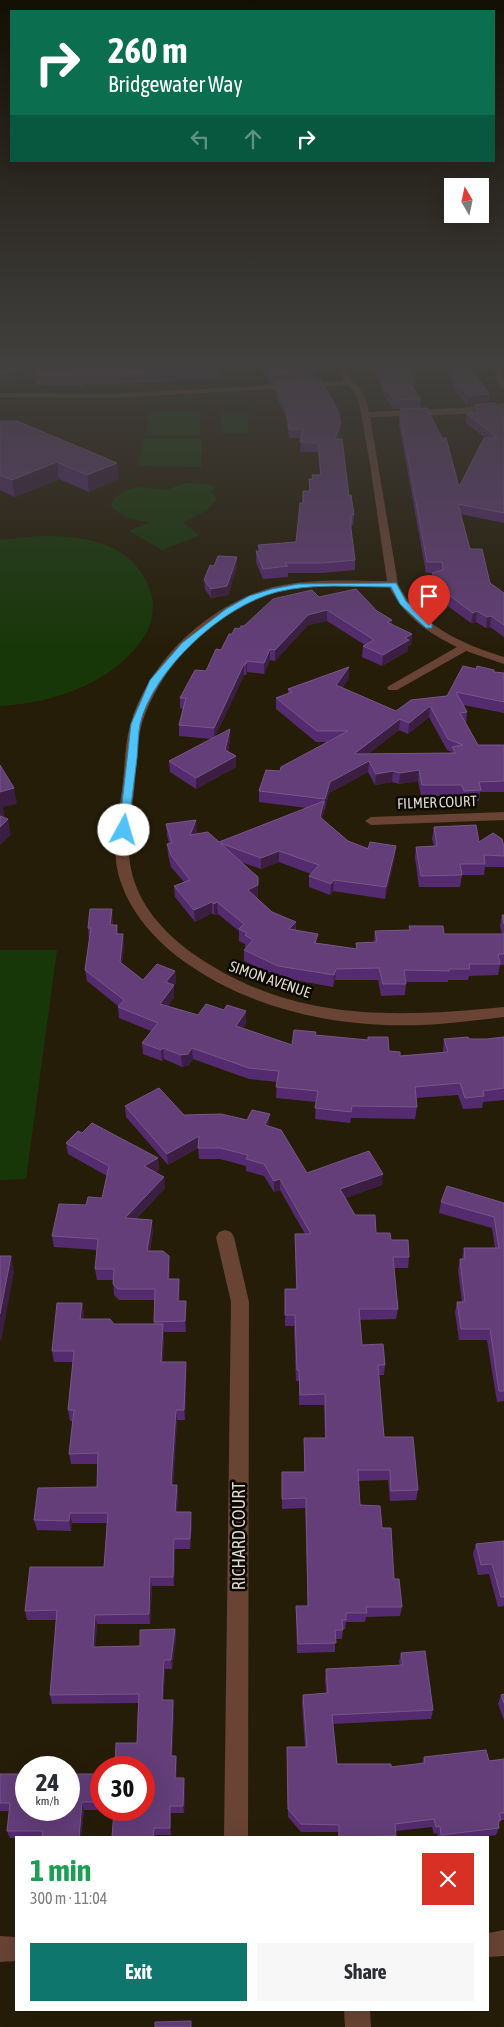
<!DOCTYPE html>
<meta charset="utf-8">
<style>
:root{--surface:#fff;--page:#f7f7f7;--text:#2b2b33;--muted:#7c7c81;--accent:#0f766e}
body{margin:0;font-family:"Asap Condensed",sans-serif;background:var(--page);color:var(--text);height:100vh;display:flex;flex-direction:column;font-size:19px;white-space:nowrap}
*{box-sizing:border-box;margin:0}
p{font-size:16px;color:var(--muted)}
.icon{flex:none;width:28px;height:28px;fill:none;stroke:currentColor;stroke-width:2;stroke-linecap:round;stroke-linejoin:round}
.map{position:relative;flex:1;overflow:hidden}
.side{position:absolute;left:15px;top:1836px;width:474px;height:175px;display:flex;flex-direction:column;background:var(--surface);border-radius:0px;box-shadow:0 5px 20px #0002}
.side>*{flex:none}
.hud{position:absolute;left:10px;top:10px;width:485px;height:152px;border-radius:0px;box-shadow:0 5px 20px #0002;background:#0b6e4f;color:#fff;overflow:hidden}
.needle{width:32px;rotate:351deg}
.buttons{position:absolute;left:444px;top:178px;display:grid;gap:10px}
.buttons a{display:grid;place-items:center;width:45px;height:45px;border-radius:0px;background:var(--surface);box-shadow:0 5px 20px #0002;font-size:25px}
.speed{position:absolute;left:15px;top:1756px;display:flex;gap:10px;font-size:25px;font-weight:700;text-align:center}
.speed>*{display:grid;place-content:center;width:65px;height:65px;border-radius:50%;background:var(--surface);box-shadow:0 5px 20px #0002;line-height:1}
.speed small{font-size:12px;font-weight:400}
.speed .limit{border:8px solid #d22;background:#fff;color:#111}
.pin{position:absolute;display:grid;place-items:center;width:42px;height:42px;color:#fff;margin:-51px -21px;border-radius:50% 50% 50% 0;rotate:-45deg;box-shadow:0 0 5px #0007}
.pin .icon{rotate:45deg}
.me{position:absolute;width:55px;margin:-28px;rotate:6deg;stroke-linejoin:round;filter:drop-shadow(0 0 4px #0008)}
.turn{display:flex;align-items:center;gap:18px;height:105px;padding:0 15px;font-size:22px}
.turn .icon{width:65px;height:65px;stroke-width:2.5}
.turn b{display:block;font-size:35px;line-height:42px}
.lanes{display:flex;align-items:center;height:48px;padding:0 15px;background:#0003;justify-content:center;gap:25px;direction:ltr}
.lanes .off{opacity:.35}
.round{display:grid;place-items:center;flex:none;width:52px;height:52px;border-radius:0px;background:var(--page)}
.overview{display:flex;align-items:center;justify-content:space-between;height:85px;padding:0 15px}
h1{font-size:30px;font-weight:700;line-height:38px;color:#1e9e55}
.button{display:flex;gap:10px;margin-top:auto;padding:10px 15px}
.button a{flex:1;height:58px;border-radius:0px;background:var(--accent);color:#fff;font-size:20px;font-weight:700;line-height:58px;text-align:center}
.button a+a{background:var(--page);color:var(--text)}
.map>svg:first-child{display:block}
.green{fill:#183709}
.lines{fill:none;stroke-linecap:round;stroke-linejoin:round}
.minor{fill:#694435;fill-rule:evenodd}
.wall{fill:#542b6f;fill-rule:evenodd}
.shaded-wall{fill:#3c1e42}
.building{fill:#633e79;stroke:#775686;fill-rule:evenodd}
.route{fill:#4fc3f7;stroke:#337fa1}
.labels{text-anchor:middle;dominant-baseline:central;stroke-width:5;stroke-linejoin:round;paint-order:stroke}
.street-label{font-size:15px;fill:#dfd9cd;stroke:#0c0803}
.near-street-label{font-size:18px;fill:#dfd9cd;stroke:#0c0803}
</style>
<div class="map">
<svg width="504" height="2027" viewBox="0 0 504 2027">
<rect width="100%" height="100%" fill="#261d09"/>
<path class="green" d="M148,411H201V422H196L200,424V435H145L147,424L151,423L147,422Z
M222,413H249L248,433H221Z
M143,438H202L201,467L138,466Z
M185,483L208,484L216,487L211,491L216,500L207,510L183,523L200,535L162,550L129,531L151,522C137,521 120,517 111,506L113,499L125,491L138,487L167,490Z
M39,536C84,535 133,542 150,590C155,603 153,621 146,634C115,683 54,703 0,706V540Z
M0,950H57L26,1179L0,1180Z"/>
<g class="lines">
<path class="minor" d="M339,363H347L351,380L360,389L367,402L369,412L463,408L504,403V409L463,414L370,417L398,584C419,625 462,644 504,657V664L466,651L397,690H389L387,688L389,686L457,647C428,633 404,616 389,587C353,587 314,583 278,592C216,608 162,662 142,723C137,741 137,761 135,780C133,809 125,840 131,869C138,904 164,933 192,953C290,1022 391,1018 504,1007V1017C477,1020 449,1024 421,1025C337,1028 251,1010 182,960C152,938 124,905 117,868C112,839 120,809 123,781C125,762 125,743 130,726C148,661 208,605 273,587C310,578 350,581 387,581L370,464L359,402L353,390L347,385L112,398L0,397V393L112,394L343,381Z
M491,363H499L504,377V390L500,388Z
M504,812V820L371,825L365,821L371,817Z
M225,1230L231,1232L234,1237L249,1302L248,1838H224L231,1302L216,1237L219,1232Z
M504,1930V1956L488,1957V1933Z
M0,1936L16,1937V1961L0,1962Z
M344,2010H370L371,2027H345Z"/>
</g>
<path class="wall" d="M0,363H221V376L218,378L145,383L84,384L83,386L36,385L35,377L2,383L0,382Z
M247,363H329L328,367L316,371V380L341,432L338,439L349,496L354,515L353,525H351V529L355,560V570L322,573H288V577L263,579L256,562V551H258V545L296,542L302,503L303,491H309V479H312V475H320L318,452H300L301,438H289L286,417L274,391V383H270L260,368Z
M370,363H410L415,373L414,389L421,399L420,408L459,487L485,438L466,423L467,414L473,413L474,405L499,409L504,408V523L460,514L470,549L490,583L504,593V637L490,627L486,628L476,622L471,623L449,607L431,583L432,573H426L399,424L400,409H393L382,392V386L375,377L371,367Z
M445,363H469V364H468L489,394L488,403L467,406L454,389Z
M0,421L117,463L118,479L89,492L59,479L15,497L0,490Z
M237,557V566L228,595L211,598L205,589L204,580L214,566Z
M319,597L392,625L412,634L411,645L408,646V651L382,666L362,657L363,646L365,645L327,621L308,625L275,661L270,660L264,674L247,672L246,675H244L215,737L230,740L228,751L236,756V767L196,789L170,772L169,761L212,739L179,736V725L183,709L180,708V698L206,671L232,634L244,626Z
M349,667V678L342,688L396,711L447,696L494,672L504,673V713L463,705L467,712L466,723L478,745H504V792H480L479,801L462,802L461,796H421L418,781L399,784L392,782L375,785L368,772L329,793L322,819L348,841L395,857L385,899L333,891L330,895L309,887V876L311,874L279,862L261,869L241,862L258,896L256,897L272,912L296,922V930L317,943L356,949V943L374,942L375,931L409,930V926L444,934H502L500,926L502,915H504V965H500L498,975L469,976L468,980H448V982H406L405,995L381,996L378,980H335L333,987L278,977L244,961V950L246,947H245V944L239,941V931L218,914L214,915L212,913L195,922L175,897L174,886L184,882L171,867L168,855L167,844L169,843L167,835L166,824L197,831L196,834L219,842L307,808L259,802V791L280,771L328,742H316L276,709V698L288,694V689ZM429,717L447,750L452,752L451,753L368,754L399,730L408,734Z
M434,827L479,842L504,847V867H485L484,875H462L460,887H419L415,858L416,847L434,846L432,839Z
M113,921V925H117L118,934L124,945L122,964L143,980L175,971L176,983L173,985L174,997L168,1006L198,1015L224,1010L246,1011V1023L243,1028L292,1045L316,1036L389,1051L400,1056L443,1052V1050L444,1039H487L504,1037V1100L483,1102L482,1108L463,1109L458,1095L416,1098L417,1107L415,1119L351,1118L350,1123L315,1119L316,1102L276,1098L277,1082L249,1079L193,1059L189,1065L182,1067L164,1059L162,1061L143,1054L142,1043L151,1031L119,1018L118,1006L87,981L85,970L89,939L88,928Z
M125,1106L184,1115L269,1126V1127L307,1173L382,1185L345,1198L355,1215L376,1233L391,1240L409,1257L408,1268H394L398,1309L396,1319L360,1320L362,1345L385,1365L384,1375H379L384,1437L418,1490L416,1500L390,1501L388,1480L358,1481L360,1505L382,1528L394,1579L402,1607L400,1616L366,1617L365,1622H346L345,1629H343L342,1639H335V1652L297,1653L296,1615V1606H308L305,1508L282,1509V1472H304V1438H325L324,1405H299V1381H296L294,1326H285V1289H296L295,1234H305L280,1190L274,1192L264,1176L246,1171V1166L220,1159H199L198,1148L168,1165L126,1117Z
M82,1133L158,1158L159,1170L155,1172L165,1188L136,1219L153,1231L150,1251L170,1267L169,1279H179V1301H186V1332H164L163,1362L186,1373L185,1420H177L173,1485H177L178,1495L177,1512L192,1522L190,1549H175L174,1586H152L150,1624H97L95,1647L140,1646L175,1629L176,1638L172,1669H165L163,1700H173L174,1708L172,1756H176L177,1764L176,1778H184L185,1786L184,1813H171V1835H155V1838H112L114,1810L137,1743L138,1703L52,1704L50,1695L56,1620H27L25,1611L104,1567L107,1523H72L71,1531L37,1530L34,1520L97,1487L98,1464H71L69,1454L73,1421H70L68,1410L73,1362H54L52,1351L82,1303L84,1314L83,1319L114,1324H154V1300H119L114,1295L113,1280H97L95,1269L97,1250L54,1247L52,1236L86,1205L102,1198L107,1176L68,1154L66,1143Z
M441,1202L504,1203V1401L497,1402L487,1340H459L455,1312L457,1302H462L458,1270L460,1259H462L464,1248H495L492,1228L439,1213Z
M504,1541V1606L498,1607L489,1574L478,1575L473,1554L476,1544Z
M401,1653L433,1710L431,1719L333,1724L337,1764L391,1767L422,1763L424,1757L489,1761L504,1759V1820H501L499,1825V1828L496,1835L478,1838H438L437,1833L434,1834L432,1827L396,1831V1838H338V1832H301L288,1817L287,1747H305L302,1703L303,1695L326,1693L325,1678L326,1669L400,1665L399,1662Z
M504,1694V1720L498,1704L501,1695Z
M0,1774H101V1810H84L81,1838H10L7,1831L10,1811H0Z"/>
<path class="shaded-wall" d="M221,363V376L218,378L217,368Z
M315,363H329L328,367L316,371L312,364Z
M39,366L35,375V377L2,383L1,374Z
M489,394L488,403L467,406L468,396Z
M341,422V432L334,448L335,439Z
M57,462L59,479L15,497L12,480Z
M117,463L118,479L89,492L87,475Z
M237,557V566L228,595L211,598V589Z
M327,610V621L308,625L275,661V650L308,615Z
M477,611L476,622L471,623L473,613Z
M491,616L490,627L486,628L487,617Z
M392,620V631L387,622Z
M412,634L411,645L408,646V651L382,666L383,655L405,638Z
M270,649V660L264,674V663Z
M247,661V672L246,675V664Z
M244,664V675L214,739V728Z
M349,667V678L336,696V685Z
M430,706L429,717L408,734L409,723Z
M400,719L399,730L354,765V754Z
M230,729V740L225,761V750Z
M236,756V767L196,789V778Z
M369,761L368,772L329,793L325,810V799L330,782Z
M419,770L418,781L399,784L400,773Z
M393,771L392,782L375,785L376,774Z
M14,788L17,804L3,807L5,819L0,824V792Z
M324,801V812L320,828V817Z
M8,819L11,835L0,845V827Z
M196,820L197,831L191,846L190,835Z
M396,846L395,857L385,899L386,887Z
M279,851V862L261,869V858Z
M334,880L333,891L330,895L331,884Z
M258,885V896L248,901V890Z
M212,902V913L195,922L194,910Z
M217,902L218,914L214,915V904Z
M112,909L113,921L111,937L110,925Z
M296,922L295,933L289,929Z
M123,934L124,945L121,974L120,962Z
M336,969L335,980L333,987L334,975Z
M175,971L176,983L166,993V982Z
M174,985V997L161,1015L160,1004Z
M246,1011V1023L237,1037L236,1026Z
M163,1048L164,1059L162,1061L161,1050Z
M192,1048L193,1059L189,1065L182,1067L181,1055Z
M270,1114L269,1126L265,1137V1125Z
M199,1136V1147L168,1165L167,1154Z
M158,1158L159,1170L145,1177L144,1166Z
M383,1174L382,1185L339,1201L340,1189Z
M164,1177L165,1188L126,1229L125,1218Z
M280,1179V1190L274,1192V1181Z
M152,1220L153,1231L148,1262L147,1251Z
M11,1256L14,1272L1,1342L0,1337V1314Z
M169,1256L170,1267L168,1290V1279Z
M179,1279L180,1290L179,1312L178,1301Z
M186,1301V1332L185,1321Z
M82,1303L84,1314L82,1330L80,1319Z
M163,1324L164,1335L162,1373L161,1362Z
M186,1362V1373L185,1420L184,1410Z
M176,1410L177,1420L172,1495L171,1485Z
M177,1485L178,1495L176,1522L175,1512Z
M191,1512L192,1522L190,1549V1539Z
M70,1513L72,1523L71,1531L69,1521Z
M174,1539L175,1549L174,1586L173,1577Z
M150,1577L152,1586L150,1624L149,1614Z
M95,1615L97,1624L95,1656L93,1647Z
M175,1629L176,1638L172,1669L171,1660Z
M164,1660L165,1669L163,1708L162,1700Z
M173,1700L174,1708L172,1764L171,1756Z
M176,1756L177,1764L176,1786L175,1778Z
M184,1778L185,1786L184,1813L183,1806Z
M82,1802L84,1810L81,1838H79Z
M170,1806L171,1813V1835L170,1828Z"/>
<path class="building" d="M0,363H220V367L217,368L145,373L83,374L82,376L35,375L39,366L1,374L0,373Z
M263,363H315L312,364L317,371L270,374Z
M374,363H410L415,373L406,366L414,383H409L421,399L394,400L382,383L387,382L376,368Z
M448,363H467L489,394L468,396L455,380Z
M321,379L337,409L341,422L335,439H342L349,496L351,495L354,515H351V529L355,560L323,563H285L288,566L263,569L256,551H261L258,545L296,542L300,503H303V491H310L309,479H313L312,475H321L318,443L300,442L303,429H289L286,407L274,382Z
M495,403L499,409L504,408V513L458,504L470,549H482L490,583L504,593V625L491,616L487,617L477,611L473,613L450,596L432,573L443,570L442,562H427L400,415L404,414L400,409L427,408L442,438H446L459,487L484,438H498L467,414L478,412L474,405Z
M0,421H17L117,463L87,475L57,462L12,480L0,475Z
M218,556L237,557L227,586L211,589L204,580L210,565L214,566Z
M356,589L377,611L392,620L387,622L412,634L405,638L409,640L383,655L363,646L374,640L327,610L308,615L275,650L270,649L264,663L247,661L246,664H244L214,728L179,725L186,698H180L195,670L206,671L216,649L221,650L229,634H232L235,628L239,629L241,626H244L273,599L312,590L319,597Z
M463,666L476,669L477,666L494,670V672L504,673V702L456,692L467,712L460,713L478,745H504V781L479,782L481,790L464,791L462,785H422L419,770L400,773L393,771L376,774L369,761L330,782L325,799L259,791L266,770L280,771L281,767L348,731H317L276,698L292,692L288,689L349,667L336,685L396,711L411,700L447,696ZM430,706L448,739L463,745L452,747L456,753L354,754L400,719L409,723Z
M230,729L225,750L236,756L196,778L169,761Z
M0,765L14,788L0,792Z
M324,801L320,817L348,841L368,849L370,842L396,846L386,887L334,880L331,884L309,876L319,865L279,851L261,858L220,843L258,877V885L248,890L272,912L296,922L289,929L318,934L315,943L357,949L356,943L377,942L375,931L410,930L409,926H443L444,934H504V954H498L500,964H469L470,969H449V971L404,970L406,984H383L379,968L336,969L334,975L278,966L244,950L253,940L245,935L247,933L239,929L244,924L217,902L214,904L212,902L194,910L174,886L190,880L171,855L167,844L172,843L166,824L196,820L190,835L208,832L219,842Z
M0,816L8,819L0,827Z
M476,825L479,842L493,833L502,839L504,847V856L484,855L485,864H460L462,875L421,876L416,847L437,846L434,827Z
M90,909H112L110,925H117L116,934H123L120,962L143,980L157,964L175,971L166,982L174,985L160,1004L198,1015L206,1004L224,1010L227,1005L246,1011L236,1026L292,1045L294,1030L316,1032L315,1035L368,1040V1037H388L389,1051L400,1052V1056L448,1052L444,1039L468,1037L469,1039H487L504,1037V1088L483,1091L484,1096L465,1098L460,1083L415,1087L417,1107L352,1106L351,1112L315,1108L318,1091L276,1087L279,1071L249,1068L192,1048L188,1054L181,1055L163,1048L161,1050L142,1043L158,1023L118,1007L124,1000L85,970L91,928H88Z
M502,915H504V924Z
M159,1088L184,1115L221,1114L247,1120L252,1110L270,1114L265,1125L281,1130L307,1173L369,1151L383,1174L340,1189L355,1215H375L376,1233H390L391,1240H408L409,1257H393L398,1309H359L362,1345L383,1344L385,1365H378L384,1437H413L418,1490L391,1491L390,1470H358L360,1505L380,1506L382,1528H391L394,1579H399L402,1607H366L367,1613H346V1620H342L343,1630H335L336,1643L298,1644L296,1606H308L306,1498L282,1499V1472H305L304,1438H326L325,1394L300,1395L299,1370H297L295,1315H285V1289H297L295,1234H311L280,1179L274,1181L264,1164L246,1159L248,1155L220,1148H198L199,1136L167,1154L125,1106Z
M92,1123L158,1158L144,1166L164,1177L125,1218L152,1220L147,1251H163L169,1256L168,1279H179L178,1301H186L185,1321L154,1322L155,1289H118L113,1284L114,1269H95L98,1239L52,1236L59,1204L86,1205L88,1197L102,1198L109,1166L66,1143L78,1131L82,1133Z
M447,1186L504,1203V1391H499L490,1329H461L457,1302H465L460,1259H465L464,1248H499L494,1217L441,1202Z
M0,1256H11L0,1314Z
M57,1303H82L80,1319H110L114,1324H163L161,1362H186L184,1410H176L171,1485H177L175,1512H191L190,1539H174L173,1577H150L149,1614L95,1615L93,1647L140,1646V1630L175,1629L171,1660H164L162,1700H173L171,1756H176L175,1778H184L183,1806H170V1828H154L153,1837H112L114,1810H144V1768H115L116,1743H137L139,1694L50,1695L57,1610L25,1611L30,1567H104L108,1513H70L69,1521L34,1520L38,1488L97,1487L98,1453L69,1454L74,1410H68L74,1351H52Z
M504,1541V1597H501L492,1564L481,1565L476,1544Z
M425,1651L433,1710L332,1715L337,1764H391V1767L425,1763L424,1757L486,1750L489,1761L504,1759V1813H499L501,1820L498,1821L499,1828L441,1835L440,1826L436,1827L434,1819L395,1824L396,1836L339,1837V1825L301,1824L288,1809L287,1747H307L303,1695L328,1693L326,1669L403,1665L401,1653Z
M504,1694V1703L501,1695Z
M0,1774H26V1810H69V1774H101V1802H82L79,1838H42L43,1831H7L10,1803H0Z
M191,2021V2027H155V2022Z"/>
<linearGradient id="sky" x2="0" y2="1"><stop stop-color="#151005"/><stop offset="0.56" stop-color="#41403e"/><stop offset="1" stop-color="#41403e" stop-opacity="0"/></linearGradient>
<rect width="504" height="647" fill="url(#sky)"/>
<path class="route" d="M396,583L406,601L432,624V628H426L400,604L391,587C354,587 313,583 277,592C222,606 154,669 140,724C138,735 138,747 137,758C134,782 131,806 128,830L127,832H120L119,830L131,724L150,680L182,643L226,609L249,596L272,589L298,584Z"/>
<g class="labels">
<g class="street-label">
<text transform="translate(437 802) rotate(-2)">FILMER COURT</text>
<text transform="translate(270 979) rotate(19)">SIMON AVENUE</text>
</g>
<g class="near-street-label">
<text transform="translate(238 1536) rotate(-90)">RICHARD COURT</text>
</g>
</g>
</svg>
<div class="buttons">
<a><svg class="needle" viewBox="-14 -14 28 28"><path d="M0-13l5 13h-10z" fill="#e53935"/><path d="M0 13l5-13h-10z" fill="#7c7c81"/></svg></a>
</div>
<div class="speed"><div>24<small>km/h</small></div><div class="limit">30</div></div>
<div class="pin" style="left:429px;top:626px;background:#d93025"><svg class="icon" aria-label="arrive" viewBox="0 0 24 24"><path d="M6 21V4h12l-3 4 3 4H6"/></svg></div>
<svg class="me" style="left:124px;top:830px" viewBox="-20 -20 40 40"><circle r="19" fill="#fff"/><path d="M0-13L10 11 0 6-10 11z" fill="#4fc3f7"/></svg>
<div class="hud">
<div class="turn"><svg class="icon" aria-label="right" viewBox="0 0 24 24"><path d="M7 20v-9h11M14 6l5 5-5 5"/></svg><div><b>260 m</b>Bridgewater Way</div></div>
<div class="lanes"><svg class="icon off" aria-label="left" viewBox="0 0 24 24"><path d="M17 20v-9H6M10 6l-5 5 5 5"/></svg><svg class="icon off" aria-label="ahead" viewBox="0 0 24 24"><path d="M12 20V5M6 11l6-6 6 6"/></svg><svg class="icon" aria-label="right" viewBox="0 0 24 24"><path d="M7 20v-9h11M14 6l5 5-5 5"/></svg></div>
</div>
<section class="side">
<div class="overview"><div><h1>1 min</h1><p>300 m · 11:04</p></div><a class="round" style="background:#d93025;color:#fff"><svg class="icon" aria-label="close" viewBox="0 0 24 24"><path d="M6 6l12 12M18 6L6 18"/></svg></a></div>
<div class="button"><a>Exit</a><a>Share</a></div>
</section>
</div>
